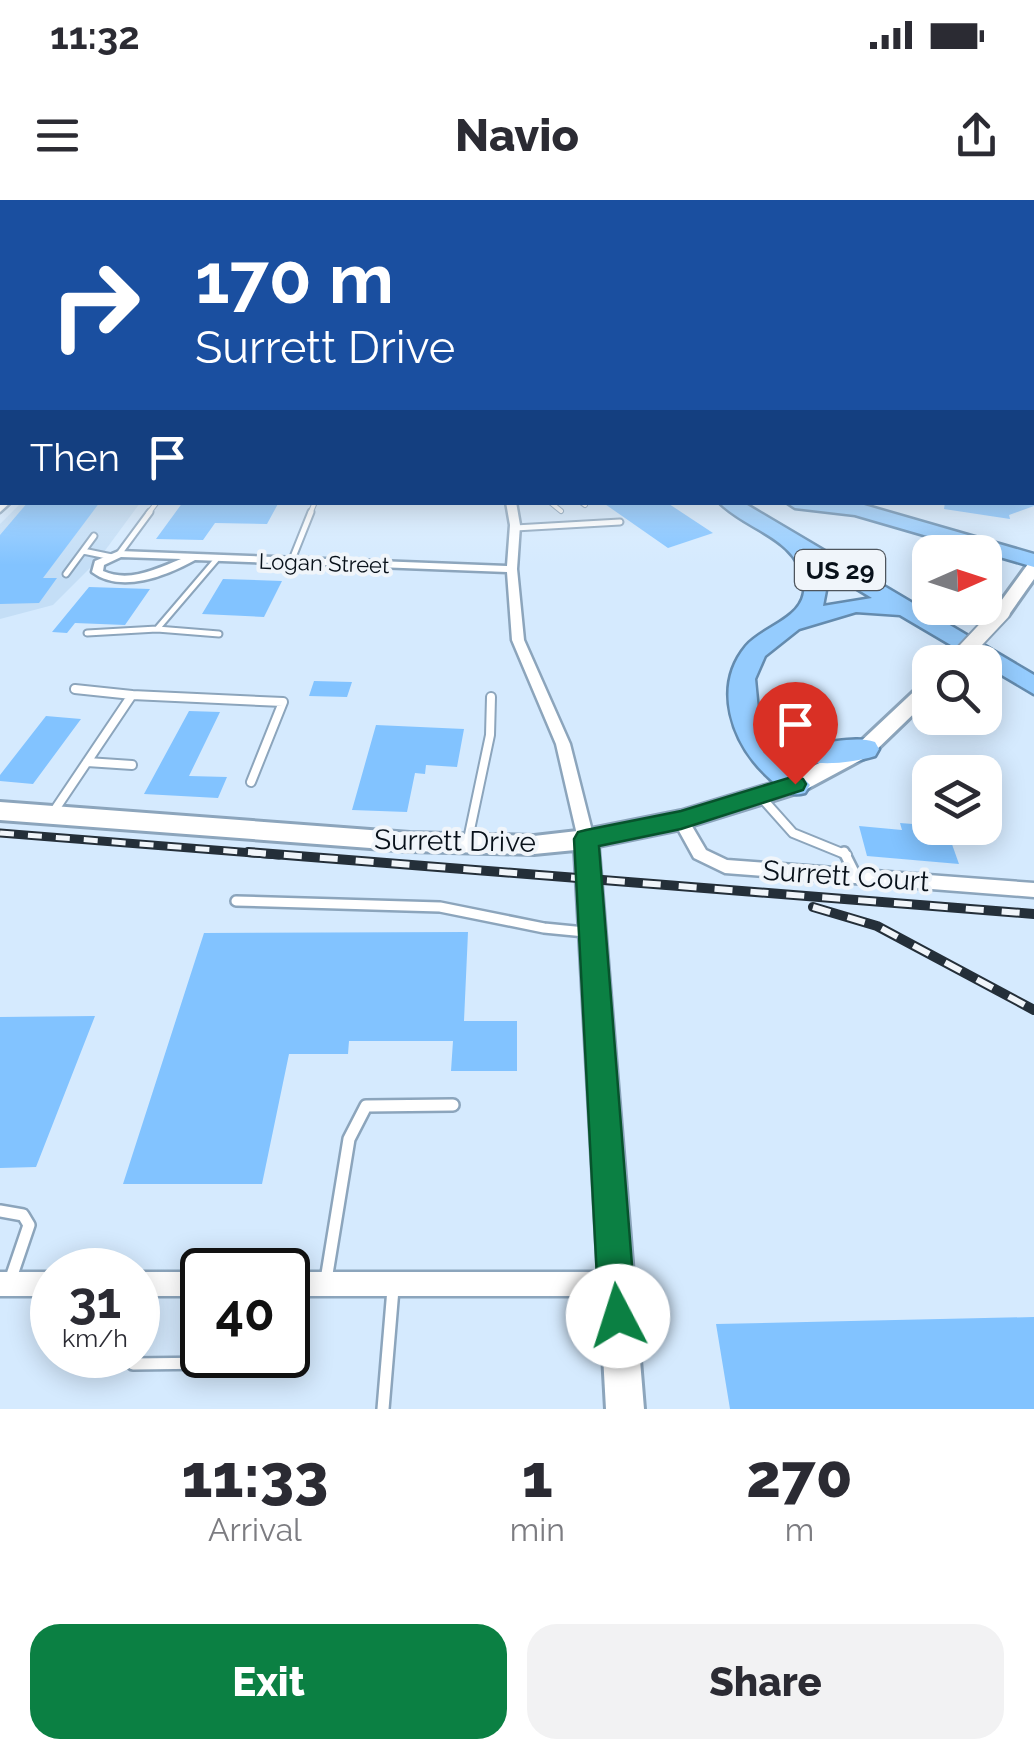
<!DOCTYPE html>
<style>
:root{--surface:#fff;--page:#f2f2f3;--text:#2b2b33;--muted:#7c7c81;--accent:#0b8043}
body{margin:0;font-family:Raleway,sans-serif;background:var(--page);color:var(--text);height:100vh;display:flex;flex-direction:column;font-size:38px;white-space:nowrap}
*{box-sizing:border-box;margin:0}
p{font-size:32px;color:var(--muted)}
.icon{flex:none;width:55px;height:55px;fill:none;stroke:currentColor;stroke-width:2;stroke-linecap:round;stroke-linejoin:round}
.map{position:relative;height:1209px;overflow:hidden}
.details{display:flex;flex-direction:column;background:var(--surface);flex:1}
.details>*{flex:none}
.guide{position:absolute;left:0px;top:0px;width:1035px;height:305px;box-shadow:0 5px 25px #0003;background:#1a4fa0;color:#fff;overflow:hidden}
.needle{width:65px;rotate:87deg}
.tools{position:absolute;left:912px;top:335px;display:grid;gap:20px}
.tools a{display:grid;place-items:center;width:90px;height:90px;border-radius:20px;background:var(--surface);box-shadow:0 5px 25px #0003;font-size:50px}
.speed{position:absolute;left:30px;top:1048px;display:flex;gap:20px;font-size:50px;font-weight:700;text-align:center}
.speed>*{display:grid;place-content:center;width:130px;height:130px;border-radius:50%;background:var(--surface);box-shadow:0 5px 25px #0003;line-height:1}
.speed small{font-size:25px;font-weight:400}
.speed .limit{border:5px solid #111;border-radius:15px;background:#fff;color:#111}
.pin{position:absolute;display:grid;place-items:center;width:85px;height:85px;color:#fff;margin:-102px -42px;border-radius:50% 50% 50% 0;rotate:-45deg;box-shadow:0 0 10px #0007}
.pin .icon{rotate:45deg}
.me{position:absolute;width:110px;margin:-55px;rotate:355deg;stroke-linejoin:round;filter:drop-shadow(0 0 8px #0008)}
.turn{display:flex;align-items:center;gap:35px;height:210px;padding:0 30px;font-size:45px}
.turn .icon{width:130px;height:130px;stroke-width:2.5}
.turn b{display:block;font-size:70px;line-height:85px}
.then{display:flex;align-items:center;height:95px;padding:0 30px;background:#0003;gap:20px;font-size:38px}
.eta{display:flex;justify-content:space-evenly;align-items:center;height:170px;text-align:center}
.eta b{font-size:60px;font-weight:800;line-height:70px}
.button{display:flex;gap:20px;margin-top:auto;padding:20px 30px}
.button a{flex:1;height:115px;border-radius:30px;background:var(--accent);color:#fff;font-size:40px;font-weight:800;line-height:115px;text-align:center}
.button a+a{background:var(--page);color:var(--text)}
.status{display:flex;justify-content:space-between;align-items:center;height:70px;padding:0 50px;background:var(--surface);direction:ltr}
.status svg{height:28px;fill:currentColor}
header{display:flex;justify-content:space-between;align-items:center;height:130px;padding:0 30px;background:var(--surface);font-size:45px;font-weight:800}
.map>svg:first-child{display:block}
.built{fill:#c4def6}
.building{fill:#82c3ff}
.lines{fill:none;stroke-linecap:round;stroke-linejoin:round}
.lane-far4-casing{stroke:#8ca5bc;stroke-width:6}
.lane-far3-casing{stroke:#8ca5bc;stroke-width:9}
.lane-far2-casing{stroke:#8ca5bc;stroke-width:12}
.lane-far1-casing{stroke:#8ca5bc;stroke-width:14}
.lane-casing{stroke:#8ca5bc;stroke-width:16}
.street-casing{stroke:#8ca5bc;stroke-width:5}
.secondary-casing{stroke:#8ca5bc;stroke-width:6}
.highway-casing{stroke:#648bae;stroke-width:5}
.lane-far4{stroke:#fff;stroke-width:4}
.lane-far3{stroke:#fff;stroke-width:5}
.lane-far2{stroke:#fff;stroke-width:8}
.lane-far1{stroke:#fff;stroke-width:9}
.lane{stroke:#fff;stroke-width:11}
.street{fill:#fff;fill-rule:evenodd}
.secondary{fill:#fff;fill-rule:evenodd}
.highway{fill:#95ccfe;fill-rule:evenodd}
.rail-far1-casing{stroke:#242f39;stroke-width:9}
.rail-casing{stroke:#242f39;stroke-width:10}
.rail-far1{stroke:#f0f5fa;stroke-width:5;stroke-dasharray:14;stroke-linecap:butt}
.rail{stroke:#f0f5fa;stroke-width:6;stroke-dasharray:18;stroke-linecap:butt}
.secondary-bridge-casing{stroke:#8ca5bc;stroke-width:20;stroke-linecap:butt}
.secondary-bridge{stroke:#fff;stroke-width:16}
.route{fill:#0b8043;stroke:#07532c;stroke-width:2.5}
.labels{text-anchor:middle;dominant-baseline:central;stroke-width:8;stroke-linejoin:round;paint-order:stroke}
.far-street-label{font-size:22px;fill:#08111a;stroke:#f0f5fa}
.shield{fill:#f0f5fa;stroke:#4e555d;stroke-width:2.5}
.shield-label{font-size:25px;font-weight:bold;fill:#08111a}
.street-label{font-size:28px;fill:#08111a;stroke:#f0f5fa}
</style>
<div class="status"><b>11:32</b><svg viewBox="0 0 49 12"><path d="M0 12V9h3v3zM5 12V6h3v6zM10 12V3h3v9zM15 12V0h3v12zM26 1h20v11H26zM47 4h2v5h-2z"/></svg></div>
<header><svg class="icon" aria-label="menu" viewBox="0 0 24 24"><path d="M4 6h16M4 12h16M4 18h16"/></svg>Navio<svg class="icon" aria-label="share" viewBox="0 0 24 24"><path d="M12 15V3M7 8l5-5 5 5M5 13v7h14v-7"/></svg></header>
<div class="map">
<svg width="1034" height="1209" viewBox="0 0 1034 1209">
<rect width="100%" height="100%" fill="#d5eafe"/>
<path class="built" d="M21,303H140L98,360L53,405L0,419V324Z"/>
<path class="building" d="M28,302H100L43,378H57L39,403L0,404V335Z
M183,302H279L267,324L215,323L203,340L156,339Z
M602,302H666L713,333L668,348Z
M945,302H1034V306L1009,315L1010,319L944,309Z
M223,379L282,381L264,417L202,414Z
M89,387L150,389L125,425L75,423L67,433L52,432Z
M314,481L352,482L347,497L309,496Z
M189,511L220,512L189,576L227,577L218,598L144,594Z
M46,516L81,519L33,584L0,581V575Z
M376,525L464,529L457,567L426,565L425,574L415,573L407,612L352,610Z
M900,623L926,625L928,632L948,633L959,664L867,656L859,626L902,630Z
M468,732L464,821H517V871H451L453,841H349L348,854H289L262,984H123L204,733Z
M95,816L36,967L0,968V817Z
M1034,1117V1209H730L716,1124Z"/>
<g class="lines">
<g class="lane-far4-casing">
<path id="lane-far4" d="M550,302L561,311
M581,302L585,305
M148,314L157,302
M310,314L315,302"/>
</g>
<g class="lane-far3-casing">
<path id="lane-far3" d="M515,328L620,322
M83,351L112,357
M119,354L150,312
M216,360L157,429L219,434
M291,362L311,312
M66,374L94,336
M87,433L157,429"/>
</g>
<g class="lane-far2-casing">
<path id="lane-far2" d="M75,489L132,495
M87,562L132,565
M760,596L793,633L847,655
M52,614L132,495L283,502L251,582
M467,644L490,535L491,497"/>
</g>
<g class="lane-far1-casing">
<path id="lane-far1" d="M844,652L856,676
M236,701L440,707L544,728L585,732"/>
</g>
<g class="lane-casing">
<path id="lane" d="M0,1011L23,1015L29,1025L11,1078
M326,1080L349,939L366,906L453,905
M138,1113L144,1088
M127,1155L133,1164L286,1162L291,1152L300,1088
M383,1209L393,1089"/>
</g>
<g class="street-casing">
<path id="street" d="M0,206H2V211H0Z
M1032,238H1034V244H1032Z
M2,301L11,302L0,312V304Z
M506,302H516L520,325L517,369L524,440L570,544L594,639L592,643H580L578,639L556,544L512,440L507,372L195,360C166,376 121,394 92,372L95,361L119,351L507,366L510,325ZM121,357L181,359C156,369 129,383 103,371L104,365Z
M681,614L686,616L706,650L727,660L1034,683V697L725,673L694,658L673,620L676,616Z
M0,1072H52V1096H0Z
M138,1072H202V1096H138Z
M288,1072H615L623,1076L627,1084L623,1092L615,1096H288Z"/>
</g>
<g class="secondary-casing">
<path id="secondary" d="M1034,362V379L1008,416H996V408L1028,364Z
M930,481V498L872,554L803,591L681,629L598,646L644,1209H606L575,650L534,654L410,651L0,620V602L410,633L534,636L586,630L681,611L787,579L858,544L923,483Z"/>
</g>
<g class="highway-casing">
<path id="highway" d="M719,302H742L1034,475V494L900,415L856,412L799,429L765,456L755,479L759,521C774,527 786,539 803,542C826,546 852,535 875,542L879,549L875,556C845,565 812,566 782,556L810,585L805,593C787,598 780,588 767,576C732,543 712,487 746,446C765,424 809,418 804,382C797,337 747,331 719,302ZM821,367L872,398L823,406L827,385Z
M786,302L857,303L1034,354V367L855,315L795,308Z"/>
</g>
<use href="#lane-far4" class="lane-far4"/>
<use href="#lane-far3" class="lane-far3"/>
<use href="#lane-far2" class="lane-far2"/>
<use href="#lane-far1" class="lane-far1"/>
<use href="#lane" class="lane"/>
<use href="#street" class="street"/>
<use href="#secondary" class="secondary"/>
<use href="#highway" class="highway"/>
<g class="rail-far1-casing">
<path id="rail-far1" d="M0,633L279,655"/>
</g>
<g class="rail-casing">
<path id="rail" d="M248,652L1034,714
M813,707L877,726L1034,810"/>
</g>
<use href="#rail-far1" class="rail-far1"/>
<use href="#rail" class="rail"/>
<g class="secondary-bridge-casing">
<path id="secondary-bridge" d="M955,462L1002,412"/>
</g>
<use href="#secondary-bridge" class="secondary-bridge"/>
</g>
<linearGradient id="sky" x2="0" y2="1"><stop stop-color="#73aee4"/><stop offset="0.54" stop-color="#ecf6ff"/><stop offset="1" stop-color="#ecf6ff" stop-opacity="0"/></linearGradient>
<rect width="1034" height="365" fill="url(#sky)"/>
<path class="route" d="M795,576L803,579L806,584L803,590L681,629L599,646L636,1116L630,1128L618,1134L605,1128L599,1116L574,639L578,632L586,630L681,611Z"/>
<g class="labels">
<g class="far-street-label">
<text transform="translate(324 363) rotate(2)">Logan Street</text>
</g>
<rect class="shield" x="795" y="350" width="90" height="40" rx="8"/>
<g class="shield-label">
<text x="840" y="370">US 29</text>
</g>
<g class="street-label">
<text transform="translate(455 641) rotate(1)">Surrett Drive</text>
<text transform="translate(846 676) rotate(4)">Surrett Court</text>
</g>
</g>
</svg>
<div class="tools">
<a><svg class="needle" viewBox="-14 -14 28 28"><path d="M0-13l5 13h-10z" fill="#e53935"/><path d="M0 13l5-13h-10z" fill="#7c7c81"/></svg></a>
<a><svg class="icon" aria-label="search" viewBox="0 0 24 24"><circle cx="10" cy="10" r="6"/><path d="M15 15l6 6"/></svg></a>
<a><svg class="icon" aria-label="layers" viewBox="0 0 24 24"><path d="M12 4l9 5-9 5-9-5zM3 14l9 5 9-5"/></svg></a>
</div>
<div class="speed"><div>31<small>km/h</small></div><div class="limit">40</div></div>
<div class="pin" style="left:795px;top:584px;background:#d93025"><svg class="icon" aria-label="arrive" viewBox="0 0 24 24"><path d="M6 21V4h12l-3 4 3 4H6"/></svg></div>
<svg class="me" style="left:618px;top:1116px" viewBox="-20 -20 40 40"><circle r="19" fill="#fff"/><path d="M0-13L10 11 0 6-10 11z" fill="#0b8043"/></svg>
<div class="guide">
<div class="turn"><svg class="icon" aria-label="right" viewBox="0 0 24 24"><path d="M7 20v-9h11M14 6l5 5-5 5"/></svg><div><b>170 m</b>Surrett Drive</div></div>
<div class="then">Then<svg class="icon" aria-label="arrive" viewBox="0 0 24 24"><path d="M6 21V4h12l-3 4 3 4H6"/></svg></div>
</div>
</div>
<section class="details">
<div class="eta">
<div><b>11:33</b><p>Arrival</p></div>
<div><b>1</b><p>min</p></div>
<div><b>270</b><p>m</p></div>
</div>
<div class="button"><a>Exit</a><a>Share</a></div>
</section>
